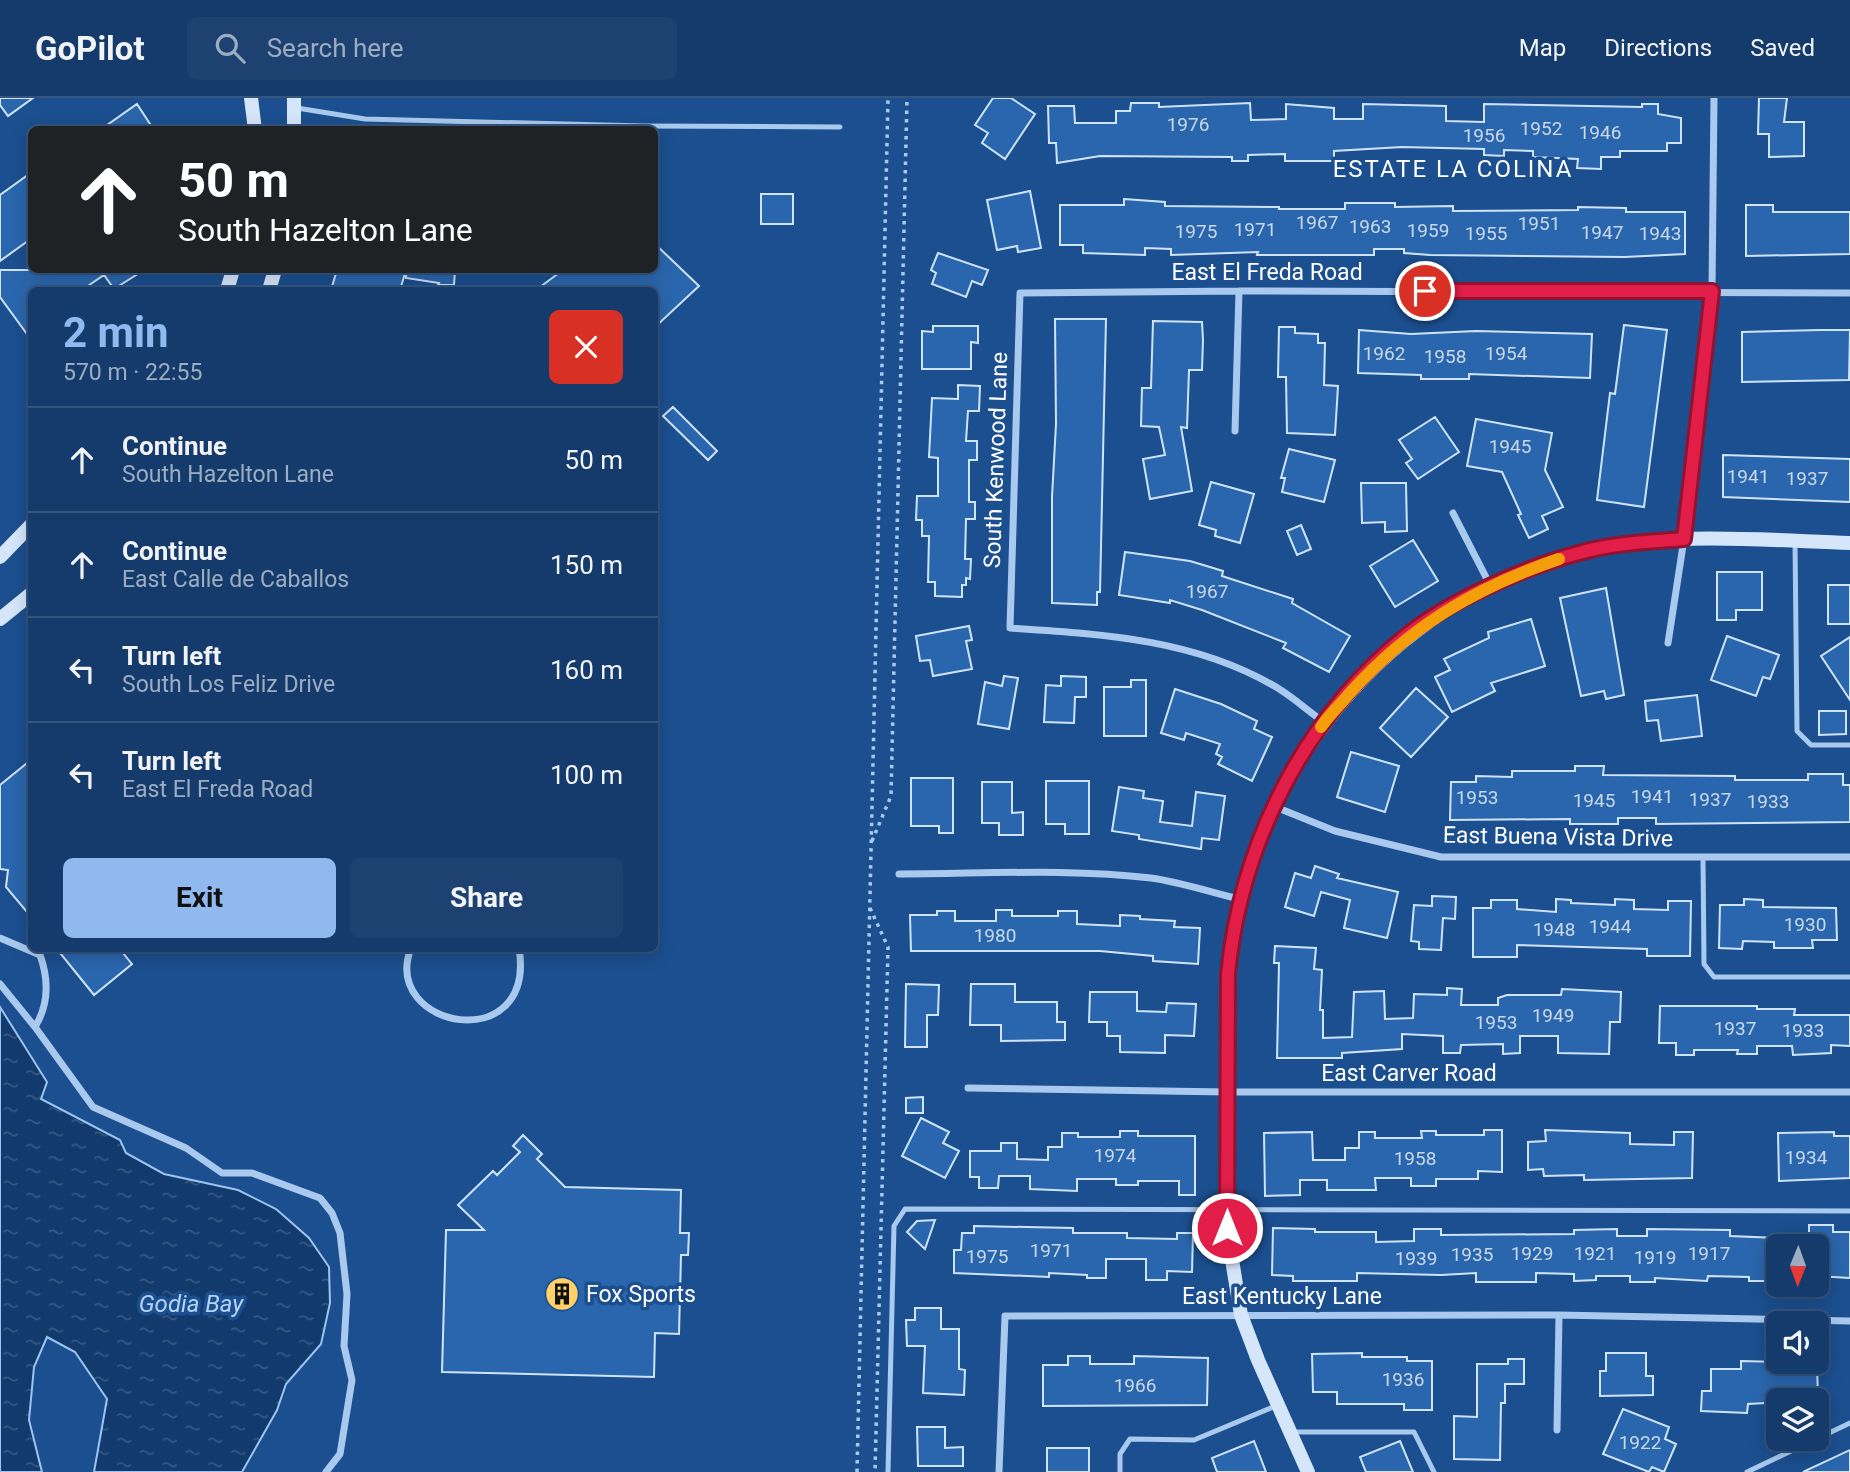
<!DOCTYPE html>
<meta charset="utf-8">
<style>
:root{--surface:#143b6b;--page:#1d4271;--text:#f1f3f6;--muted:#9dadc1;--line:#33557e;--accent:#90b9f0}
body{margin:0;font-family:Roboto,sans-serif;background:var(--page);color:var(--text);height:100vh;display:flex;flex-direction:column;font-size:26px;white-space:nowrap}
*{box-sizing:border-box;margin:0}
p{font-size:23px;color:var(--muted)}
.icon{flex:none;width:38px;height:38px;fill:none;stroke:currentColor;stroke-width:2;stroke-linecap:round;stroke-linejoin:round}
.map{position:relative;flex:1;overflow:hidden}
.drawer{position:absolute;left:28px;top:189px;width:630px;height:665px;display:flex;flex-direction:column;background:var(--surface);border-radius:10px;box-shadow:0 4px 18px #0003,0 0 0 2px var(--line)}
.drawer>*{flex:none}
.guide{position:absolute;left:28px;top:28px;width:630px;height:147px;border-radius:10px;box-shadow:0 4px 18px #0003,0 0 0 2px var(--line);background:#202124;color:#fff;overflow:hidden}
.needle{width:46px;rotate:181deg}
.buttons{position:absolute;left:1766px;top:1136px;display:grid;gap:14px}
.buttons a{display:grid;place-items:center;width:63px;height:63px;border-radius:10px;background:var(--surface);box-shadow:0 4px 18px #0003,0 0 0 2px var(--line);font-size:35px}
.pin{position:absolute;display:grid;place-items:center;width:60px;height:60px;color:#fff;margin:-30px;border:4px solid #fff;border-radius:50%;box-shadow:0 2px 7px #0007}
.me{position:absolute;width:77px;margin:-38px;rotate:0deg;stroke-linejoin:round;filter:drop-shadow(0 0 5px #0008)}
.turn{display:flex;align-items:center;gap:24px;height:147px;padding:0 35px;font-size:32px}
.turn .icon{width:91px;height:91px;stroke-width:2.5}
.turn b{display:block;font-size:49px;line-height:60px}
.round{display:grid;place-items:center;flex:none;width:74px;height:74px;border-radius:10px;background:var(--page)}
.headline{display:flex;align-items:center;justify-content:space-between;height:119px;padding:0 35px}
h1{font-size:42px;font-weight:700;line-height:52px;color:var(--accent)}
.cta{display:flex;gap:14px;margin-top:auto;padding:14px 35px}
.cta a{flex:1;height:80px;border-radius:10px;background:var(--accent);color:#111;font-size:28px;font-weight:700;line-height:80px;text-align:center}
.cta a+a{background:var(--page);color:var(--text)}
ul{padding:0;list-style:none}
li{display:flex;align-items:center;gap:21px;height:105px;padding:0 35px;border-top:2px solid var(--line)}
li div{flex:1}
li b{display:block;font-size:26px}
li em{font-style:normal}
header{display:flex;align-items:center;gap:42px;box-sizing:border-box;height:98px;padding:0 35px;background:var(--surface);border-bottom:2px solid var(--line)}
header strong{font-size:33px}
nav{display:flex;gap:38px;margin-inline-start:auto;font-size:24px}
.search{width:490px;height:63px;background:var(--page);display:flex;align-items:center;gap:18px;box-sizing:border-box;padding:0 24px;border-radius:10px;color:var(--muted);font-size:26px}
.map>svg:first-child{display:block}
.water{fill:url(#water-ripples);stroke:#9cc4f0;stroke-width:2}
.building{fill:#2a66ad;stroke:#cfe3fa;stroke-width:2}
.lines{fill:none;stroke-linecap:round;stroke-linejoin:round}
.path{stroke:#a9c9ee;stroke-width:3.5;stroke-dasharray:3.5 5;stroke-linecap:butt}
.lane{stroke:#a9c9ee;stroke-width:5}
.street{stroke:#a9c9ee;stroke-width:7}
.secondary{stroke:#d6e6fa;stroke-width:14}
.route-casing{stroke:#92132f;stroke-width:18}
.route{stroke:#e11d48;stroke-width:12}
.slow{stroke:#f59e0b;stroke-width:12}
.labels{text-anchor:middle;dominant-baseline:central;stroke-width:7;stroke-linejoin:round;paint-order:stroke}
.number-label{font-size:19px;fill:#cad9ea}
.street-label{font-size:23px;fill:#fff;stroke:#1b4f8f}
.poi-label{font-size:23px;fill:#fff;stroke:#1b4f8f;text-anchor:start}
.neighbourhood-label{font-size:24px;letter-spacing:2px;fill:#fff;stroke:#1b4f8f}
.water-label{font-size:24px;font-style:italic;fill:#b5d3f5;stroke:#1b4f8f}
</style>
<header>
<strong>GoPilot</strong>
<div class="search"><svg class="icon" aria-label="search" viewBox="0 0 24 24"><circle cx="10" cy="10" r="6"/><path d="M15 15l6 6"/></svg>Search here</div>
<nav><a>Map</a><a>Directions</a><a>Saved</a></nav>
</header>
<div class="map">
<svg width="1850" height="1374" viewBox="0 0 1850 1374">
<defs>
<pattern id="water-ripples" width="26" height="14" patternUnits="userSpaceOnUse" patternTransform="scale(1.75)"><rect width="26" height="14" fill="#123a6d"/><path d="M2 4q2-2 4 0t4 0M15 11q2-2 4 0t4 0" fill="none" stroke="#365883"/></pattern>
</defs>
<rect width="100%" height="100%" fill="#1b4f8f"/>
<path class="water" d="M0,909L47,984L41,1001L120,1042L126,1055L164,1076L238,1092L276,1111L309,1140L329,1169L330,1205L321,1246L286,1286L277,1312L242,1374H94L107,1301L75,1254L47,1239L34,1269L29,1322L42,1374H0Z"/>
<path class="building" d="M0,0H33L8,18L0,7Z
M993,0H1011L1035,16L1005,61L982,45L988,35L975,27Z
M1759,0H1787L1784,24H1804V58L1769,59V36H1758Z
M1131,5H1159V9L1250,5L1251,22L1286,21V6L1334,10V21H1363V6L1446,8V23L1484,24V6L1642,9V6H1658V16L1681,20V45H1667V53H1620V59H1601V71L1577,70L1578,61L1533,59V53L1504,52V58L1484,57V51L1402,49L1334,53V63H1285V56L1248,57V63H1232V59L1100,58L1057,65L1056,45H1049L1048,8H1074L1075,25H1116V13H1130Z
M137,6L154,32H100Z
M32,74V140L0,163V97Z
M1030,93L1041,150L1018,154L1017,148L997,152L987,102Z
M761,96H793V126H761Z
M1124,101L1165,104V108L1279,109V111H1345V105H1395V109L1453,108V113L1578,112V109L1626,110V114H1685V156L1625,159L1430,157L1404,155V151H1374V157H1257L1258,154L1171,157V151L1145,150V157L1083,155V147H1060V107H1124Z
M1746,107H1773V114H1850V156L1746,158Z
M654,145L699,188L654,230V192H536L563,172H654Z
M938,155L988,172L982,187L972,183L966,199L932,186L936,175L931,172Z
M0,172H144L114,191L104,177L82,192H32V243L0,199Z
M337,172H406L400,192H331Z
M406,172H455L454,187H438L439,185L406,180Z
M1055,221H1106L1100,494H1097V507L1052,505V399L1056,326Z
M1153,223L1202,224L1203,242L1202,272H1189L1187,330L1181,329L1192,393L1150,401L1143,361L1165,357L1159,329L1141,328L1142,290H1151Z
M1624,227L1667,232L1644,409L1597,402L1610,295L1615,296Z
M933,228H978V245L971,244V271H922V233L933,234Z
M1279,229H1295V235L1318,236V245H1325L1324,287L1338,288L1335,337L1287,335L1286,279H1278Z
M1359,232L1411,236L1476,233L1592,236L1590,280L1469,276V281H1421V277L1358,275Z
M1821,232H1850L1849,282L1742,284V234Z
M958,287L980,288L979,313H968L966,343H977V362H969V404H975V421H966L965,461H971L970,481L966,480V487H962V499L935,498V484H928L929,438H922V422H916L917,398H938V360L929,359L932,300L958,301Z
M673,309L717,353L708,362L663,318Z
M1435,319L1459,354L1418,381L1406,365L1412,361L1399,342Z
M1476,321L1552,335L1545,372L1563,409L1542,418L1548,431L1529,440L1518,417L1521,416L1502,374L1467,368Z
M1289,351L1335,362L1324,404L1282,394L1285,380H1281Z
M1723,357L1850,361V404L1723,399Z
M1211,384L1254,396L1240,445L1215,438L1216,432L1199,427Z
M1361,385H1406L1407,433L1385,434V424L1362,425Z
M1301,427L1311,451L1297,457L1287,433Z
M1413,442L1438,483L1395,509L1370,468Z
M1125,454L1190,463L1223,473L1222,478L1293,501L1292,505L1350,538L1329,574L1283,550L1286,545L1202,512L1170,502V505L1119,497Z
M1717,474H1762V512H1736V522H1717Z
M1828,487H1850V526H1828Z
M1606,490L1624,597L1606,601L1604,593L1581,598L1560,500Z
M1531,521L1545,568L1491,585L1495,593L1452,614L1435,579L1450,572L1444,561L1489,540L1488,534Z
M969,528L972,542L966,543L972,571L933,578L930,562L920,563L916,538Z
M1727,538L1779,557L1770,581L1763,579L1756,598L1711,582Z
M1850,539V602L1821,558Z
M1004,578L1018,580L1009,631L978,626L985,584L1002,588Z
M1061,578L1086,579V599H1075L1074,625L1044,624L1046,587L1061,588Z
M1131,582H1146V638H1104V589H1131Z
M1416,590L1448,619L1411,659L1380,630Z
M1175,591L1221,606L1257,623L1254,631L1272,639L1252,683L1218,666L1222,659L1216,656L1220,646L1186,635L1184,642L1161,635Z
M1697,597L1702,638L1661,643L1658,622L1647,623L1645,603Z
M1819,613H1846V636L1819,637Z
M1351,654L1399,668L1385,714L1337,699Z
M32,661V820L6,789L8,772L0,771V687Z
M1575,668H1604L1603,677L1735,678V682H1808V676H1843V687H1850V724L1656,726V720H1618V726H1570V721L1450,722L1451,684H1476V678L1512,679V673H1575Z
M911,680H953V735H939V728H911Z
M1046,683H1089V736H1065V726H1046Z
M982,684H1012V715L1023,714V737H999V725H982Z
M1119,689L1144,693L1143,700L1163,703L1160,724L1192,728L1196,694L1225,698L1219,742L1202,740L1201,751L1139,741V737L1112,733Z
M1315,768L1339,776L1337,780L1398,794L1387,840L1344,830L1350,802L1321,794L1314,818L1285,809L1295,775L1311,780Z
M1432,798L1456,799L1455,821L1443,820L1441,852L1419,851V844L1411,843L1414,807L1432,808Z
M1556,801L1571,802V805L1615,807V801L1634,802V811L1668,812V803H1691L1690,858H1647V851L1517,847V859H1473V810H1491V802H1517V811L1556,814Z
M1744,801L1763,802V809L1836,810L1837,842H1812L1813,850H1774V844L1743,843L1742,851L1719,850L1720,807H1744Z
M996,812H1012V818H1058V813H1077V826L1120,828V817L1140,818V821L1175,823L1174,829L1200,830L1198,866L1153,863V858L1100,853H911L910,817H937V813H955V823H996Z
M1275,848L1316,850L1314,871L1322,872L1320,912H1323V940L1352,939L1354,894L1384,893L1385,921L1413,920L1414,896L1447,897V890L1462,891L1461,907H1498V900L1507,897H1561L1562,891L1621,894L1620,924H1610L1609,956L1558,955V938H1520V955L1503,956V946L1461,947L1460,955H1443V938L1402,936V951L1342,955V960H1277L1279,865H1274Z
M56,850H119L132,866L94,897Z
M906,886L939,887L938,917H927V949H905Z
M971,886H1015V904H1057V924H1065V942L1001,943V927H970Z
M1090,894H1137V913L1166,914L1167,905L1196,906L1194,938L1165,937V955L1120,954V938H1107V924H1089Z
M1660,908H1757V911H1795L1794,917H1850V948L1831,947V955L1793,957L1792,948H1757V956H1737L1738,952H1694V957H1676V945H1659Z
M923,999V1015H906V1000Z
M921,1020L949,1034L943,1045L959,1053L945,1080L902,1058Z
M1484,1032H1502V1074L1478,1073V1081H1436V1088H1411V1080H1375L1376,1092H1327V1082H1300V1097L1265,1098L1264,1035L1312,1034L1313,1062H1345V1050H1359V1034H1375V1040H1422L1421,1033H1436V1037H1484Z
M1545,1032L1630,1035V1046L1674,1047V1034H1693L1692,1080L1584,1082V1077L1544,1078L1543,1071L1528,1072V1044L1546,1043Z
M1120,1033H1138V1038H1195V1097H1179V1083H1138V1087H1116V1081H1077V1093L1030,1091V1078H999L998,1090H979V1079H970V1053H1001V1045H1017V1061L1048,1062V1049H1062V1035H1078V1039H1120Z
M1834,1034V1038H1850V1080L1779,1083L1778,1035Z
M523,1037L542,1056L537,1061L565,1089L681,1092L680,1135H689L688,1157H681L679,1236L655,1235L654,1279L442,1274L446,1132H484L458,1107L493,1073L497,1077L520,1054L513,1048Z
M935,1122L925,1151L907,1134L917,1123Z
M1809,1127H1833V1134H1850V1180L1816,1178V1148H1809Z
M974,1128L1073,1130V1135H1127V1140L1177,1141V1135H1193L1192,1174L1167,1173V1182H1146V1161H1106V1180H1087V1177L1049,1175V1179L954,1175V1152H961L962,1135H974Z
M1273,1130L1315,1131V1134H1376V1144L1414,1143V1131H1441V1137L1574,1136V1132L1617,1131V1138H1647V1131L1730,1132V1138L1778,1140V1183H1749V1179L1708,1178L1707,1183L1655,1180V1184H1630V1178H1596V1182L1574,1183V1176L1536,1175V1184H1476V1175L1441,1177L1357,1175V1183H1293V1178L1272,1177Z
M915,1210H941V1231H959V1271L965,1272L964,1297L923,1295L925,1248H907L906,1222H915Z
M1362,1255V1259H1407V1263H1432V1312H1404V1306H1337V1294H1313L1312,1256Z
M1606,1255H1646V1278H1653V1297L1600,1298V1273H1606Z
M1068,1258H1090V1266H1134V1258L1208,1260L1207,1307L1043,1308V1267H1068Z
M1508,1261H1524V1286H1505V1305H1501L1500,1362L1454,1361V1318L1477,1319V1266H1508Z
M1741,1263L1817,1265L1818,1302L1748,1306L1747,1315L1701,1313L1702,1293H1711V1271H1741Z
M1623,1311L1669,1329L1665,1341L1676,1346L1664,1374L1652,1369L1649,1374L1603,1356Z
M917,1329H945V1350L963,1349V1368H918Z
M1254,1343L1266,1374H1217L1212,1360Z
M1400,1343L1413,1374H1366L1360,1359Z
M1047,1350H1089V1374H1047Z
M1850,1352V1374H1803Z"/>
<g class="lines">
<path class="path" d="M872,743L891,698L907,0
M870,810L888,849L875,1374
M857,1374L888,0"/>
<path class="lane" d="M297,10L365,21L644,28L840,29
M1795,443L1797,633L1811,647H1850
M1703,759L1704,866L1714,879H1850
M1291,1334H1414L1434,1374
M888,1374L894,1128L905,1111L1850,1113
M1120,1374V1356L1130,1341L1194,1342L1278,1307
M1747,1374L1850,1325"/>
<path class="street" d="M1235,333L1239,193
M1453,415L1490,487
M1668,545L1684,441L1712,193L1714,0
M1324,624C1308,613 1293,599 1276,589C1195,541 1102,536 1010,530L1020,195L1239,193L1850,195
M1273,708L1335,733L1441,759H1850
M899,776C982,776 1068,770 1151,780C1180,784 1210,794 1239,801
M0,840L40,857C49,882 49,906 35,929
M411,850C380,931 537,960 519,850
M0,886L35,929L93,1009L186,1050L222,1075H252L320,1100L332,1115L340,1135L347,1196L344,1248L352,1282L340,1356L326,1374
M968,990L1227,994H1850
M1557,1332L1559,1217
M999,1374L1005,1218L1559,1217L1850,1223"/>
<path class="secondary" d="M251,0L255,32
M294,0V32
M227,192L233,172
M269,192L275,172
M0,459L32,426
M0,521L32,495
M1308,1374L1258,1262L1241,1217L1227,1131L1228,876C1247,679 1385,501 1581,454C1669,433 1761,442 1850,445"/>
</g>
<g class="lines">
<g class="route-casing">
<path id="route" d="M1227,1130L1228,876C1241,745 1304,620 1407,537C1451,502 1525,469 1579,455C1613,445 1649,444 1684,441L1712,193H1425"/>
</g>
<use href="#route" class="route"/>
<path class="slow" d="M1321,629C1329,617 1340,607 1349,596C1409,529 1474,490 1559,461"/>
</g>
<defs>
<g id="building-disc" transform="scale(1.75)"><circle r="9.5" fill="#ffd166" stroke="#1b4f8f"/><path d="M-4-6H4V6H1V3H-1V6H-4ZM-2.5-4.3h1.7v1.8h-1.7ZM.8-4.3h1.7v1.8H.8ZM-2.5-1h1.7V.8h-1.7ZM.8-1h1.7V.8H.8Z" fill="#111"/></g>
</defs>
<g fill-rule="evenodd">
<use href="#building-disc" x="562" y="1196"/>
</g>
<g class="labels">
<g class="number-label">
<text x="1188" y="26">1976</text>
<text x="1541" y="30">1952</text>
<text x="1600" y="34">1946</text>
<text x="1484" y="37">1956</text>
<text x="1317" y="124">1967</text>
<text x="1539" y="125">1951</text>
<text x="1370" y="128">1963</text>
<text x="1255" y="131">1971</text>
<text x="1428" y="132">1959</text>
<text x="1196" y="133">1975</text>
<text x="1602" y="134">1947</text>
<text x="1486" y="135">1955</text>
<text x="1660" y="135">1943</text>
<text x="1384" y="255">1962</text>
<text x="1506" y="255">1954</text>
<text x="1445" y="258">1958</text>
<text x="1510" y="348">1945</text>
<text x="1748" y="378">1941</text>
<text x="1807" y="380">1937</text>
<text x="1207" y="493">1967</text>
<text x="1652" y="698">1941</text>
<text x="1477" y="699">1953</text>
<text x="1710" y="701">1937</text>
<text x="1594" y="702">1945</text>
<text x="1768" y="703">1933</text>
<text x="1805" y="826">1930</text>
<text x="1610" y="828">1944</text>
<text x="1554" y="831">1948</text>
<text x="995" y="837">1980</text>
<text x="1553" y="917">1949</text>
<text x="1496" y="924">1953</text>
<text x="1735" y="930">1937</text>
<text x="1803" y="932">1933</text>
<text x="1115" y="1057">1974</text>
<text x="1806" y="1059">1934</text>
<text x="1415" y="1060">1958</text>
<text x="1051" y="1152">1971</text>
<text x="1532" y="1155">1929</text>
<text x="1595" y="1155">1921</text>
<text x="1709" y="1155">1917</text>
<text x="1472" y="1156">1935</text>
<text x="987" y="1158">1975</text>
<text x="1655" y="1159">1919</text>
<text x="1416" y="1160">1939</text>
<text x="1403" y="1281">1936</text>
<text x="1135" y="1287">1966</text>
<text x="1640" y="1344">1922</text>
</g>
<g class="street-label">
<text x="1267" y="174">East El Freda Road</text>
<text transform="translate(996 362) rotate(-88)">South Kenwood Lane</text>
<text transform="translate(1558 739) rotate(1)">East Buena Vista Drive</text>
<text x="1409" y="975">East Carver Road</text>
<text x="1282" y="1198">East Kentucky Lane</text>
</g>
<g class="poi-label">
<text x="586" y="1196">Fox Sports</text>
</g>
<g class="neighbourhood-label">
<text x="1453" y="71">ESTATE LA COLINA</text>
</g>
<g class="water-label">
<text x="191" y="1206">Godia Bay</text>
</g>
</g>
</svg>
<div class="buttons">
<a><svg class="needle" viewBox="-14 -14 28 28"><path d="M0-13l5 13h-10z" fill="#e53935"/><path d="M0 13l5-13h-10z" fill="#9dadc1"/></svg></a>
<a><svg class="icon" aria-label="sound" viewBox="0 0 24 24"><path d="M4 9h4l5-4v14l-5-4H4zM17 9q2 3 0 6"/></svg></a>
<a><svg class="icon" aria-label="layers" viewBox="0 0 24 24"><path d="M12 4l9 5-9 5-9-5zM3 14l9 5 9-5"/></svg></a>
</div>
<div class="pin" style="left:1425px;top:193px;background:#d93025"><svg class="icon" aria-label="arrive" viewBox="0 0 24 24"><path d="M6 21V4h12l-3 4 3 4H6"/></svg></div>
<svg class="me" style="left:1227px;top:1130px" viewBox="-20 -20 40 40"><circle r="17" fill="#e11d48" stroke="#fff" stroke-width="3"/><path d="M0-11L8 9 0 5-8 9z" fill="#fff"/></svg>
<div class="guide">
<div class="turn"><svg class="icon" aria-label="ahead" viewBox="0 0 24 24"><path d="M12 20V5M6 11l6-6 6 6"/></svg><div><b>50 m</b>South Hazelton Lane</div></div>
</div>
<section class="drawer">
<div class="headline"><div><h1>2 min</h1><p>570 m · 22:55</p></div><a class="round" style="background:#d93025;color:#fff"><svg class="icon" aria-label="close" viewBox="0 0 24 24"><path d="M6 6l12 12M18 6L6 18"/></svg></a></div>
<ul>
<li><svg class="icon" aria-label="ahead" viewBox="0 0 24 24"><path d="M12 20V5M6 11l6-6 6 6"/></svg><div><b>Continue</b><p>South Hazelton Lane</p></div><em>50 m</em></li>
<li><svg class="icon" aria-label="ahead" viewBox="0 0 24 24"><path d="M12 20V5M6 11l6-6 6 6"/></svg><div><b>Continue</b><p>East Calle de Caballos</p></div><em>150 m</em></li>
<li><svg class="icon" aria-label="left" viewBox="0 0 24 24"><path d="M17 20v-9H6M10 6l-5 5 5 5"/></svg><div><b>Turn left</b><p>South Los Feliz Drive</p></div><em>160 m</em></li>
<li><svg class="icon" aria-label="left" viewBox="0 0 24 24"><path d="M17 20v-9H6M10 6l-5 5 5 5"/></svg><div><b>Turn left</b><p>East El Freda Road</p></div><em>100 m</em></li>
</ul>
<div class="cta"><a>Exit</a><a>Share</a></div>
</section>
</div>
